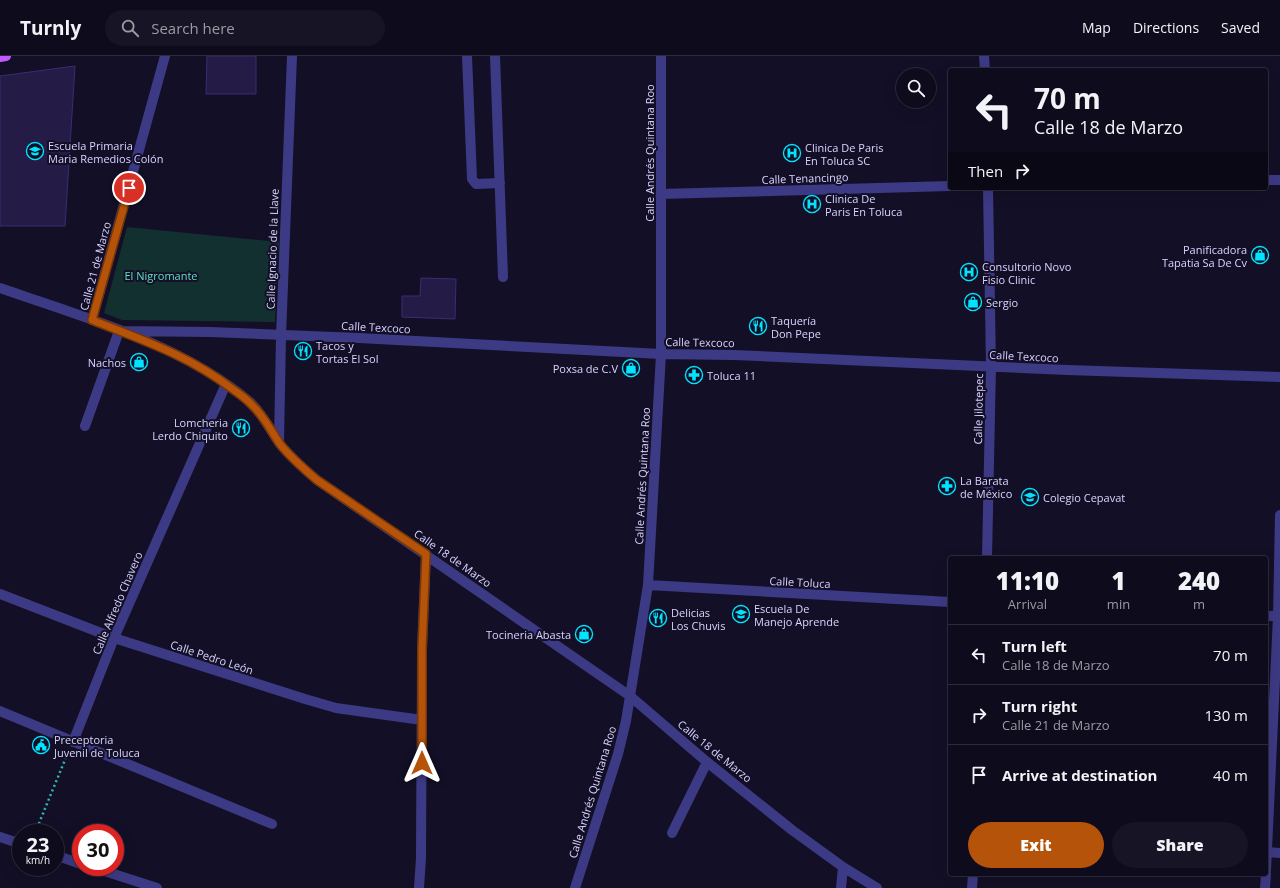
<!DOCTYPE html>
<meta charset="utf-8">
<style>
:root{--surface:#0e0b1c;--page:#171425;--text:#f1f3f6;--muted:#9b9ba3;--line:#2e2b3b;--accent:#b45309}
body{margin:0;font-family:"Open Sans",sans-serif;background:var(--page);color:var(--text);height:100vh;display:flex;flex-direction:column;font-size:15px;white-space:nowrap}
*{box-sizing:border-box;margin:0}
p{font-size:13px;color:var(--muted)}
.icon{flex:none;width:22px;height:22px;fill:none;stroke:currentColor;stroke-width:2;stroke-linecap:round;stroke-linejoin:round}
.map{position:relative;flex:1;overflow:hidden}
.sheet{position:absolute;left:948px;top:500px;width:320px;height:320px;display:flex;flex-direction:column;background:var(--surface);border-radius:4px;box-shadow:0 4px 16px #0002,0 0 0 1px var(--line)}
.sheet>*{flex:none}
.banner{position:absolute;left:948px;top:12px;width:320px;height:122px;border-radius:4px;box-shadow:0 4px 16px #0002,0 0 0 1px var(--line);background:#0e0b1c;color:var(--text);overflow:hidden}
.tools{position:absolute;left:896px;top:12px;display:grid;gap:8px}
.tools a{display:grid;place-items:center;width:40px;height:40px;border-radius:50%;background:var(--surface);box-shadow:0 4px 16px #0002,0 0 0 1px var(--line);font-size:20px}
.speed{position:absolute;left:12px;top:768px;display:flex;gap:8px;font-size:20px;font-weight:700;text-align:center}
.speed>*{display:grid;place-content:center;width:52px;height:52px;border-radius:50%;background:var(--surface);box-shadow:0 4px 16px #0002,0 0 0 1px var(--line);line-height:1}
.speed small{font-size:10px;font-weight:400}
.speed .limit{border:6px solid #d22;background:#fff;color:#111}
.pin{position:absolute;display:grid;place-items:center;width:34px;height:34px;color:#fff;margin:-17px;border:2px solid #fff;border-radius:50%;box-shadow:0 1px 4px #0007}
.me{position:absolute;width:44px;margin:-22px;rotate:0deg;stroke-linejoin:round;filter:drop-shadow(0 0 3px #0008)}
.turn{display:flex;align-items:center;gap:14px;height:84px;padding:0 20px;font-size:18px}
.turn .icon{width:52px;height:52px;stroke-width:2.5}
.turn b{display:block;font-size:28px;line-height:34px}
.then{display:flex;align-items:center;height:38px;padding:0 20px;background:#0003;gap:8px;font-size:15px}
.eta{display:flex;justify-content:space-evenly;align-items:center;height:68px;text-align:center}
.eta b{font-size:24px;font-weight:800;line-height:28px}
.cta{display:flex;gap:8px;margin-top:auto;padding:8px 20px}
.cta a{flex:1;height:46px;border-radius:24px;background:var(--accent);color:#fff;font-size:16px;font-weight:800;line-height:46px;text-align:center}
.cta a+a{background:var(--page);color:var(--text)}
ul{padding:0;list-style:none}
li{display:flex;align-items:center;gap:12px;height:60px;padding:0 20px;border-top:1px solid var(--line)}
li div{flex:1}
li b{display:block;font-size:15px}
li em{font-style:normal}
header{display:flex;align-items:center;gap:24px;box-sizing:border-box;height:56px;padding:0 20px;background:var(--surface);border-bottom:1px solid var(--line)}
header strong{font-size:19px}
nav{display:flex;gap:22px;margin-inline-start:auto;font-size:14px}
.search{width:280px;height:36px;background:var(--page);display:flex;align-items:center;gap:10px;box-sizing:border-box;padding:0 14px;border-radius:22px;color:var(--muted);font-size:15px}
.map>svg:first-child{display:block}
.green{fill:#12302f}
.building{fill:#241b47;stroke:#3b2d73}
.lines{fill:none;stroke-linecap:round;stroke-linejoin:round}
.path{stroke:#2fb8b0;stroke-width:2.5;stroke-dasharray:2 3;stroke-linecap:butt}
.minor{stroke:#3d3a85;stroke-width:10}
.major{stroke:#c25bff;stroke-width:10}
.route-casing{stroke:#753606;stroke-width:10}
.route{stroke:#b45309;stroke-width:7}
.labels{text-anchor:middle;dominant-baseline:central;stroke-width:4;stroke-linejoin:round;paint-order:stroke}
.poi-label{font-size:11px;fill:#d9d4ff;stroke:#130f26;text-anchor:start}
.street-label{font-size:11px;fill:#d9d4ff;stroke:#130f26}
.park-label{font-size:11px;fill:#5fe0c0;stroke:#130f26}
</style>
<header>
<strong>Turnly</strong>
<div class="search"><svg class="icon" aria-label="search" viewBox="0 0 24 24"><circle cx="10" cy="10" r="6"/><path d="M15 15l6 6"/></svg>Search here</div>
<nav><a>Map</a><a>Directions</a><a>Saved</a></nav>
</header>
<div class="map">
<svg width="1280" height="832" viewBox="0 0 1280 832">
<rect width="100%" height="100%" fill="#130f26"/>
<path class="green" d="M127,171L279,186L275,266L122,264L104,257Z"/>
<path class="building" d="M207,0H256V38H206Z
M75,10L65,170H0V20Z
M421,222L456,223L455,263L402,261V240H420Z"/>
<g class="lines">
<path class="path" d="M35,777L67,699"/>
<path class="minor" d="M467,0L472,123L476,128L500,127
M495,0L503,221
M984,0L985,14
M1266,124H1280
M660,138L950,130
M0,232C85,262 180,287 250,346C263,358 270,374 280,388C291,402 304,413 317,424L630,640L707,706L792,774L843,811L877,832
M92,264L165,0
M119,275L211,276L359,282L661,298L734,299L1067,314L1280,321
M85,370L119,275
M279,386L281,280L292,0
M987,502L991,310L988,132
M648,529L950,546
M0,538L114,582L305,643L336,652L422,664
M1266,560H1280
M0,655L272,768
M73,686L114,582L226,328
M672,777L707,706
M0,781L21,788
M1266,796L1280,797
M55,799L81,808
M92,811L157,832
M1266,814L1278,560L1280,459
M419,832L421,802L422,593L426,498
M575,832L618,698L626,665L648,529L661,298V0
M841,832L843,811
M972,832L973,818
M1265,832L1266,818"/>
<path class="major" d="M0,1L6,0"/>
</g>
<g class="lines">
<g class="route-casing">
<path id="route" d="M129,132L92,264C142,284 188,299 231,332C238,337 246,342 252,349C264,360 271,375 280,388C291,402 304,413 317,424L426,498L422,593V707"/>
</g>
<use href="#route" class="route"/>
</g>
<defs>
<g id="school-ring" transform="scale(0.9)"><circle r="9.5" fill="#130f26" stroke="#00e5ff" stroke-width="1.5"/><path d="M0-5L7-2L0 1L-7-2ZM-4 1L0 2.5L4 1V4Q0 6-4 4Z" fill="#00e5ff"/></g>
<g id="hospital-ring" transform="scale(0.9)"><circle r="9.5" fill="#130f26" stroke="#00e5ff" stroke-width="1.5"/><path d="M-5-5h3v3.5h4V-5h3V5h-3V1.5h-4V5h-3Z" fill="#00e5ff"/></g>
<g id="shop-ring" transform="scale(0.9)"><circle r="9.5" fill="#130f26" stroke="#00e5ff" stroke-width="1.5"/><path d="M-5-2.5h2.3a2.7 3.5 0 0 1 5.4 0H5L5.5 6h-11ZM-1.5-2.5h3a1.5 2.3 0 0 0-3 0Z" fill="#00e5ff"/></g>
<g id="restaurant-ring" transform="scale(0.9)"><circle r="9.5" fill="#130f26" stroke="#00e5ff" stroke-width="1.5"/><path d="M-5-6h1v4h1v-4h1v4h1v-4h1v5L-1.5 .5V6h-2V.5L-5-1ZM5-6V6H3V1.5H1.5Q1.5-4 5-6Z" fill="#00e5ff"/></g>
<g id="pharmacy-ring" transform="scale(0.9)"><circle r="9.5" fill="#130f26" stroke="#00e5ff" stroke-width="1.5"/><path d="M-2-6h4v4h4v4h-4v4h-4v-4h-4v-4h4Z" fill="#00e5ff"/></g>
<g id="civic-ring" transform="scale(0.9)"><circle r="9.5" fill="#130f26" stroke="#00e5ff" stroke-width="1.5"/><path d="M-.6-6.5H3V-4.5H.6V-3L4-1V1h2V6H-6V1h2V-1L-.6-3ZM-1.2 2.5V6h2.4V2.5Z" fill="#00e5ff"/></g>
</defs>
<g fill-rule="evenodd">
<use href="#school-ring" x="35" y="95"/>
<use href="#hospital-ring" x="792" y="97"/>
<use href="#hospital-ring" x="812" y="148"/>
<use href="#shop-ring" x="1260" y="199"/>
<use href="#hospital-ring" x="969" y="216"/>
<use href="#shop-ring" x="973" y="246"/>
<use href="#restaurant-ring" x="758" y="270"/>
<use href="#restaurant-ring" x="303" y="295"/>
<use href="#shop-ring" x="139" y="306"/>
<use href="#shop-ring" x="631" y="312"/>
<use href="#pharmacy-ring" x="694" y="319"/>
<use href="#restaurant-ring" x="241" y="372"/>
<use href="#pharmacy-ring" x="947" y="430"/>
<use href="#school-ring" x="1030" y="441"/>
<use href="#school-ring" x="741" y="558"/>
<use href="#restaurant-ring" x="658" y="562"/>
<use href="#shop-ring" x="584" y="578"/>
<use href="#civic-ring" x="41" y="689"/>
</g>
<g class="labels">
<g class="poi-label">
<text x="48" y="89">Escuela Primaria<tspan x="48" dy="13">Maria Remedios Colón</tspan></text>
<text x="805" y="91">Clinica De Paris<tspan x="805" dy="13">En Toluca SC</tspan></text>
<text x="825" y="142">Clinica De<tspan x="825" dy="13">Paris En Toluca</tspan></text>
<text x="1247" y="193" text-anchor="end">Panificadora<tspan x="1247" dy="13">Tapatia Sa De Cv</tspan></text>
<text x="982" y="210">Consultorio Novo<tspan x="982" dy="13">Fisio Clinic</tspan></text>
<text x="986" y="246">Sergio</text>
<text x="771" y="264">Taquería<tspan x="771" dy="13">Don Pepe</tspan></text>
<text x="316" y="289">Tacos y<tspan x="316" dy="13">Tortas El Sol</tspan></text>
<text x="126" y="306" text-anchor="end">Nachos</text>
<text x="618" y="312" text-anchor="end">Poxsa de C.V</text>
<text x="707" y="319">Toluca 11</text>
<text x="228" y="366" text-anchor="end">Lomcheria<tspan x="228" dy="13">Lerdo Chiquito</tspan></text>
<text x="960" y="424">La Barata<tspan x="960" dy="13">de México</tspan></text>
<text x="1043" y="441">Colegio Cepavat</text>
<text x="754" y="552">Escuela De<tspan x="754" dy="13">Manejo Aprende</tspan></text>
<text x="671" y="556">Delicias<tspan x="671" dy="13">Los Chuvis</tspan></text>
<text x="571" y="578" text-anchor="end">Tocineria Abasta</text>
<text x="54" y="683">Preceptoria<tspan x="54" dy="13">Juvenil de Toluca</tspan></text>
</g>
<g class="street-label">
<text transform="translate(649 97) rotate(-90)">Calle Andrés Quintana Roo</text>
<text transform="translate(805 122) rotate(-2)">Calle Tenancingo</text>
<text transform="translate(272 193) rotate(-88)">Calle Ignacio de la Llave</text>
<text transform="translate(95 210) rotate(-75)">Calle 21 de Marzo</text>
<text transform="translate(376 271) rotate(3)">Calle Texcoco</text>
<text transform="translate(700 286) rotate(1)">Calle Texcoco</text>
<text transform="translate(1024 300) rotate(3)">Calle Texcoco</text>
<text transform="translate(978 353) rotate(-89)">Calle Jilotepec</text>
<text transform="translate(642 420) rotate(-87)">Calle Andrés Quintana Roo</text>
<text transform="translate(453 502) rotate(35)">Calle 18 de Marzo</text>
<text transform="translate(800 526) rotate(3)">Calle Toluca</text>
<text transform="translate(117 547) rotate(-67)">Calle Alfredo Chavero</text>
<text transform="translate(212 601) rotate(18)">Calle Pedro León</text>
<text transform="translate(715 695) rotate(39)">Calle 18 de Marzo</text>
<text transform="translate(592 736) rotate(-73)">Calle Andrés Quintana Roo</text>
</g>
<g class="park-label">
<text x="161" y="219">El Nigromante</text>
</g>
</g>
</svg>
<div class="tools">
<a><svg class="icon" aria-label="search" viewBox="0 0 24 24"><circle cx="10" cy="10" r="6"/><path d="M15 15l6 6"/></svg></a>
</div>
<div class="speed"><div>23<small>km/h</small></div><div class="limit">30</div></div>
<div class="pin" style="left:129px;top:132px;background:#d93025"><svg class="icon" aria-label="arrive" viewBox="0 0 24 24"><path d="M6 21V4h12l-3 4 3 4H6"/></svg></div>
<svg class="me" style="left:422px;top:707px" viewBox="-20 -20 40 40"><path d="M0-17L14 15 0 8-14 15z" fill="#b45309" stroke="#fff" stroke-width="4"/></svg>
<div class="banner">
<div class="turn"><svg class="icon" aria-label="left" viewBox="0 0 24 24"><path d="M17 20v-9H6M10 6l-5 5 5 5"/></svg><div><b>70 m</b>Calle 18 de Marzo</div></div>
<div class="then">Then<svg class="icon" aria-label="right" viewBox="0 0 24 24"><path d="M7 20v-9h11M14 6l5 5-5 5"/></svg></div>
</div>
<section class="sheet">
<div class="eta">
<div><b>11:10</b><p>Arrival</p></div>
<div><b>1</b><p>min</p></div>
<div><b>240</b><p>m</p></div>
</div>
<ul>
<li><svg class="icon" aria-label="left" viewBox="0 0 24 24"><path d="M17 20v-9H6M10 6l-5 5 5 5"/></svg><div><b>Turn left</b><p>Calle 18 de Marzo</p></div><em>70 m</em></li>
<li><svg class="icon" aria-label="right" viewBox="0 0 24 24"><path d="M7 20v-9h11M14 6l5 5-5 5"/></svg><div><b>Turn right</b><p>Calle 21 de Marzo</p></div><em>130 m</em></li>
<li><svg class="icon" aria-label="arrive" viewBox="0 0 24 24"><path d="M6 21V4h12l-3 4 3 4H6"/></svg><div><b>Arrive at destination</b></div><em>40 m</em></li>
</ul>
<div class="cta"><a>Exit</a><a>Share</a></div>
</section>
</div>
